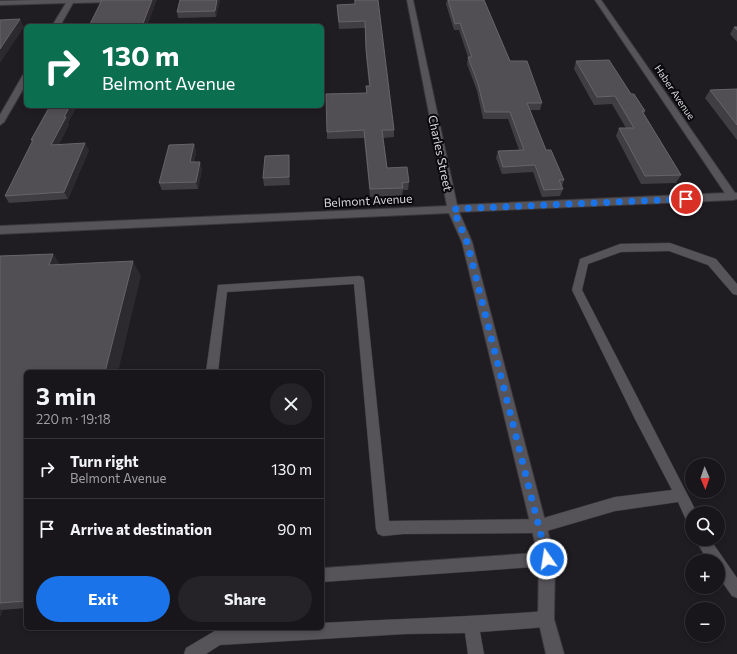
<!DOCTYPE html>
<meta charset="utf-8">
<style>
:root{--surface:#18161a;--page:#252327;--text:#f1f3f6;--muted:#9f9fa2;--line:#363539;--accent:#1a73e8}
body{margin:0;font-family:Commissioner,sans-serif;background:var(--page);color:var(--text);height:100vh;display:flex;flex-direction:column;font-size:15px;white-space:nowrap}
*{box-sizing:border-box;margin:0}
p{font-size:13px;color:var(--muted)}
.icon{flex:none;width:22px;height:22px;fill:none;stroke:currentColor;stroke-width:2;stroke-linecap:round;stroke-linejoin:round}
.map{position:relative;flex:1;overflow:hidden}
.side{position:absolute;left:24px;top:370px;width:300px;height:260px;display:flex;flex-direction:column;background:var(--surface);border-radius:6px;box-shadow:0 2px 6px #0003,0 0 0 1px var(--line)}
.side>*{flex:none}
.guide{position:absolute;left:24px;top:24px;width:300px;height:84px;border-radius:6px;box-shadow:0 2px 6px #0003,0 0 0 1px var(--line);background:#0b6e4f;color:#fff;overflow:hidden}
.needle{width:26px;rotate:178deg}
.buttons{position:absolute;left:685px;top:458px;display:grid;gap:8px}
.buttons a{display:grid;place-items:center;width:40px;height:40px;border-radius:50%;background:var(--surface);box-shadow:0 2px 6px #0003,0 0 0 1px var(--line);font-size:20px}
.pin{position:absolute;display:grid;place-items:center;width:34px;height:34px;color:#fff;margin:-17px;border:2px solid #fff;border-radius:50%;box-shadow:0 1px 4px #0007}
.me{position:absolute;width:44px;margin:-22px;rotate:347deg;stroke-linejoin:round;filter:drop-shadow(0 0 3px #0008)}
.turn{display:flex;align-items:center;gap:14px;height:84px;padding:0 12px;font-size:18px}
.turn .icon{width:52px;height:52px;stroke-width:2.5}
.turn b{display:block;font-size:28px;line-height:34px}
.round{display:grid;place-items:center;flex:none;width:42px;height:42px;border-radius:21px;background:var(--page)}
.head{display:flex;align-items:center;justify-content:space-between;height:68px;padding:0 12px}
h1{font-size:24px;font-weight:700;line-height:30px}
.primary-button{display:flex;gap:8px;margin-top:auto;padding:8px 12px}
.primary-button a{flex:1;height:46px;border-radius:24px;background:var(--accent);color:#fff;font-size:16px;font-weight:700;line-height:46px;text-align:center}
.primary-button a+a{background:var(--page);color:var(--text)}
ul{padding:0;list-style:none}
li{display:flex;align-items:center;gap:12px;height:60px;padding:0 12px;border-top:1px solid var(--line)}
li div{flex:1}
li b{display:block;font-size:15px}
li em{font-style:normal}
.map>svg:first-child{display:block}
.lines{fill:none;stroke-linecap:round;stroke-linejoin:round}
.lane-casing{stroke:#3b393d;stroke-width:1}
.street-casing{stroke:#3b393d;stroke-width:2}
.lane{fill:#575459;fill-rule:evenodd}
.street{fill:#575459;fill-rule:evenodd}
.wall{fill:#413e43}
.shaded-wall{fill:#2d2a2f}
.building{fill:#524f54;stroke:#676469}
.route{stroke:#1a73e8;stroke-width:7;stroke-dasharray:0 12.6}
.labels{text-anchor:middle;dominant-baseline:central;stroke-width:4;stroke-linejoin:round;paint-order:stroke}
.far-street-label{font-size:10px;fill:#d9d7db;stroke:#09080a}
.street-label{font-size:12px;fill:#d9d7db;stroke:#09080a}
</style>
<div class="map">
<svg width="737" height="654" viewBox="0 0 737 654">
<rect width="100%" height="100%" fill="#201d22"/>
<g class="lines">
<g class="lane-casing">
<path id="lane" d="M670,243L716,259L737,284V295L733,294L708,265L669,251L621,252L588,264L582,290L697,513H692V524L687,522L678,502L615,511L540,533L403,534L383,536L378,534L376,529L354,284L227,292L218,372H206L218,285L359,276L363,277L364,280L389,521L540,519L615,497L672,490L635,419L572,290L580,259L620,244Z
M695,539H710L737,578V598L732,596L718,576V561H708Z
M547,552L552,554L554,559L552,564L547,566L322,582V568Z
M546,611L551,614L554,619L551,624L546,627L480,632L484,654H468L465,633L405,634L220,645L206,654H184L186,648L218,629L322,628V623C397,619 471,617 546,611Z"/>
</g>
<g class="street-casing">
<path id="street" d="M37,0H119L116,2L73,3L60,26H52L66,3L0,5V1Z
M407,0H413L457,205L725,193L595,0H601L735,193H737V199L733,200L459,212L472,242L555,559L554,619L564,654H546L538,619L539,559L462,242L449,213L0,234V226L447,206Z
M23,75H26V84L4,122L0,125V115Z"/>
</g>
<use href="#lane" class="lane"/>
<use href="#street" class="street"/>
</g>
<path class="wall" d="M180,0H220L216,17L178,18L177,12Z
M354,0H378L394,130V137L383,138L387,168L409,182L408,190H403L402,196L370,197L364,138L327,139V132L366,93V86H369L366,56L365,28L339,29L337,12L355,4Z
M447,0H484L510,61L542,103L540,110H530L546,150L564,180L562,186L563,189L560,196L542,197L533,172L502,174L496,158L498,151L519,150L508,119H483L477,91L467,64L468,57L459,30H454L446,4Z
M734,27H737V42L730,34Z
M576,61L631,94L645,111L644,114L681,175L676,183L641,184L616,136L619,128H626L612,104L594,105L574,69Z
M737,89V140L705,98L710,90Z
M50,106H77L68,122L69,124L59,144L89,150L68,199L9,203L5,196L32,142L31,140Z
M194,144L196,152L194,162L202,169L198,189L162,190L159,183Z
M290,164V185L264,186L263,178Z
M53,254L60,265L141,276L26,372V608L2,610L0,617V256Z"/>
<path class="shaded-wall" d="M152,0H157L147,26H142Z
M217,0H220L216,17L215,11Z
M20,19L24,27L0,63V49Z
M70,106H77L68,122L69,124L55,152L51,145L64,117Z
M85,143L89,150L68,199L64,192Z
M194,144L196,152L193,170L190,162Z
M289,155L290,164V185L289,177Z
M200,162L202,169L198,189L196,182Z
M53,254L63,269L49,265Z
M133,261L141,276L118,372H105Z
M0,609L2,610L0,617Z"/>
<path class="building" d="M102,0H152L142,26H89Z
M180,0H217L215,11L177,12Z
M355,0H378L394,130H382L387,168L407,167L409,182L402,183L403,188L370,189L364,130L327,132L326,94L367,93L366,86H370L366,49L365,21L339,22L337,5L355,4Z
M448,0H484L510,61H527L542,103H527L546,150H551L564,180H559L563,189L544,190L535,165L503,167L498,151L524,150L510,112H485L478,84L468,57H472L460,23L455,24Z
M20,19L0,49V20Z
M734,27H737V30Z
M609,60L631,94H634L645,111H642L681,175L645,176L619,128H634L615,96L597,97L576,61Z
M737,89V125L710,90Z
M50,106H70L64,117H66L51,145L85,143L64,192L5,196L33,140H31Z
M194,144L190,162H200L196,182L159,183L169,145Z
M289,155V177L263,178L265,156Z
M53,254L49,265L133,261L105,372H26V601L0,603V256Z"/>
<g class="lines">
<path class="route" d="M547,559L467,242L453,209L686,199"/>
</g>
<g class="labels">
<g class="far-street-label">
<text transform="translate(675 92) rotate(56)">Haber Avenue</text>
</g>
<g class="street-label">
<text transform="translate(441 153) rotate(78)">Charles Street</text>
<text transform="translate(368 200) rotate(-3)">Belmont Avenue</text>
</g>
</g>
</svg>
<div class="buttons">
<a><svg class="needle" viewBox="-14 -14 28 28"><path d="M0-13l5 13h-10z" fill="#e53935"/><path d="M0 13l5-13h-10z" fill="#9f9fa2"/></svg></a>
<a><svg class="icon" aria-label="search" viewBox="0 0 24 24"><circle cx="10" cy="10" r="6"/><path d="M15 15l6 6"/></svg></a>
<a>+</a>
<a>−</a>
</div>
<div class="pin" style="left:686px;top:199px;background:#d93025"><svg class="icon" aria-label="arrive" viewBox="0 0 24 24"><path d="M6 21V4h12l-3 4 3 4H6"/></svg></div>
<svg class="me" style="left:547px;top:559px" viewBox="-20 -20 40 40"><circle r="17" fill="#1a73e8" stroke="#fff" stroke-width="3"/><path d="M0-11L8 9 0 5-8 9z" fill="#fff"/></svg>
<div class="guide">
<div class="turn"><svg class="icon" aria-label="right" viewBox="0 0 24 24"><path d="M7 20v-9h11M14 6l5 5-5 5"/></svg><div><b>130 m</b>Belmont Avenue</div></div>
</div>
<section class="side">
<div class="head"><div><h1>3 min</h1><p>220 m · 19:18</p></div><a class="round"><svg class="icon" aria-label="close" viewBox="0 0 24 24"><path d="M6 6l12 12M18 6L6 18"/></svg></a></div>
<ul>
<li><svg class="icon" aria-label="right" viewBox="0 0 24 24"><path d="M7 20v-9h11M14 6l5 5-5 5"/></svg><div><b>Turn right</b><p>Belmont Avenue</p></div><em>130 m</em></li>
<li><svg class="icon" aria-label="arrive" viewBox="0 0 24 24"><path d="M6 21V4h12l-3 4 3 4H6"/></svg><div><b>Arrive at destination</b></div><em>90 m</em></li>
</ul>
<div class="primary-button"><a>Exit</a><a>Share</a></div>
</section>
</div>
